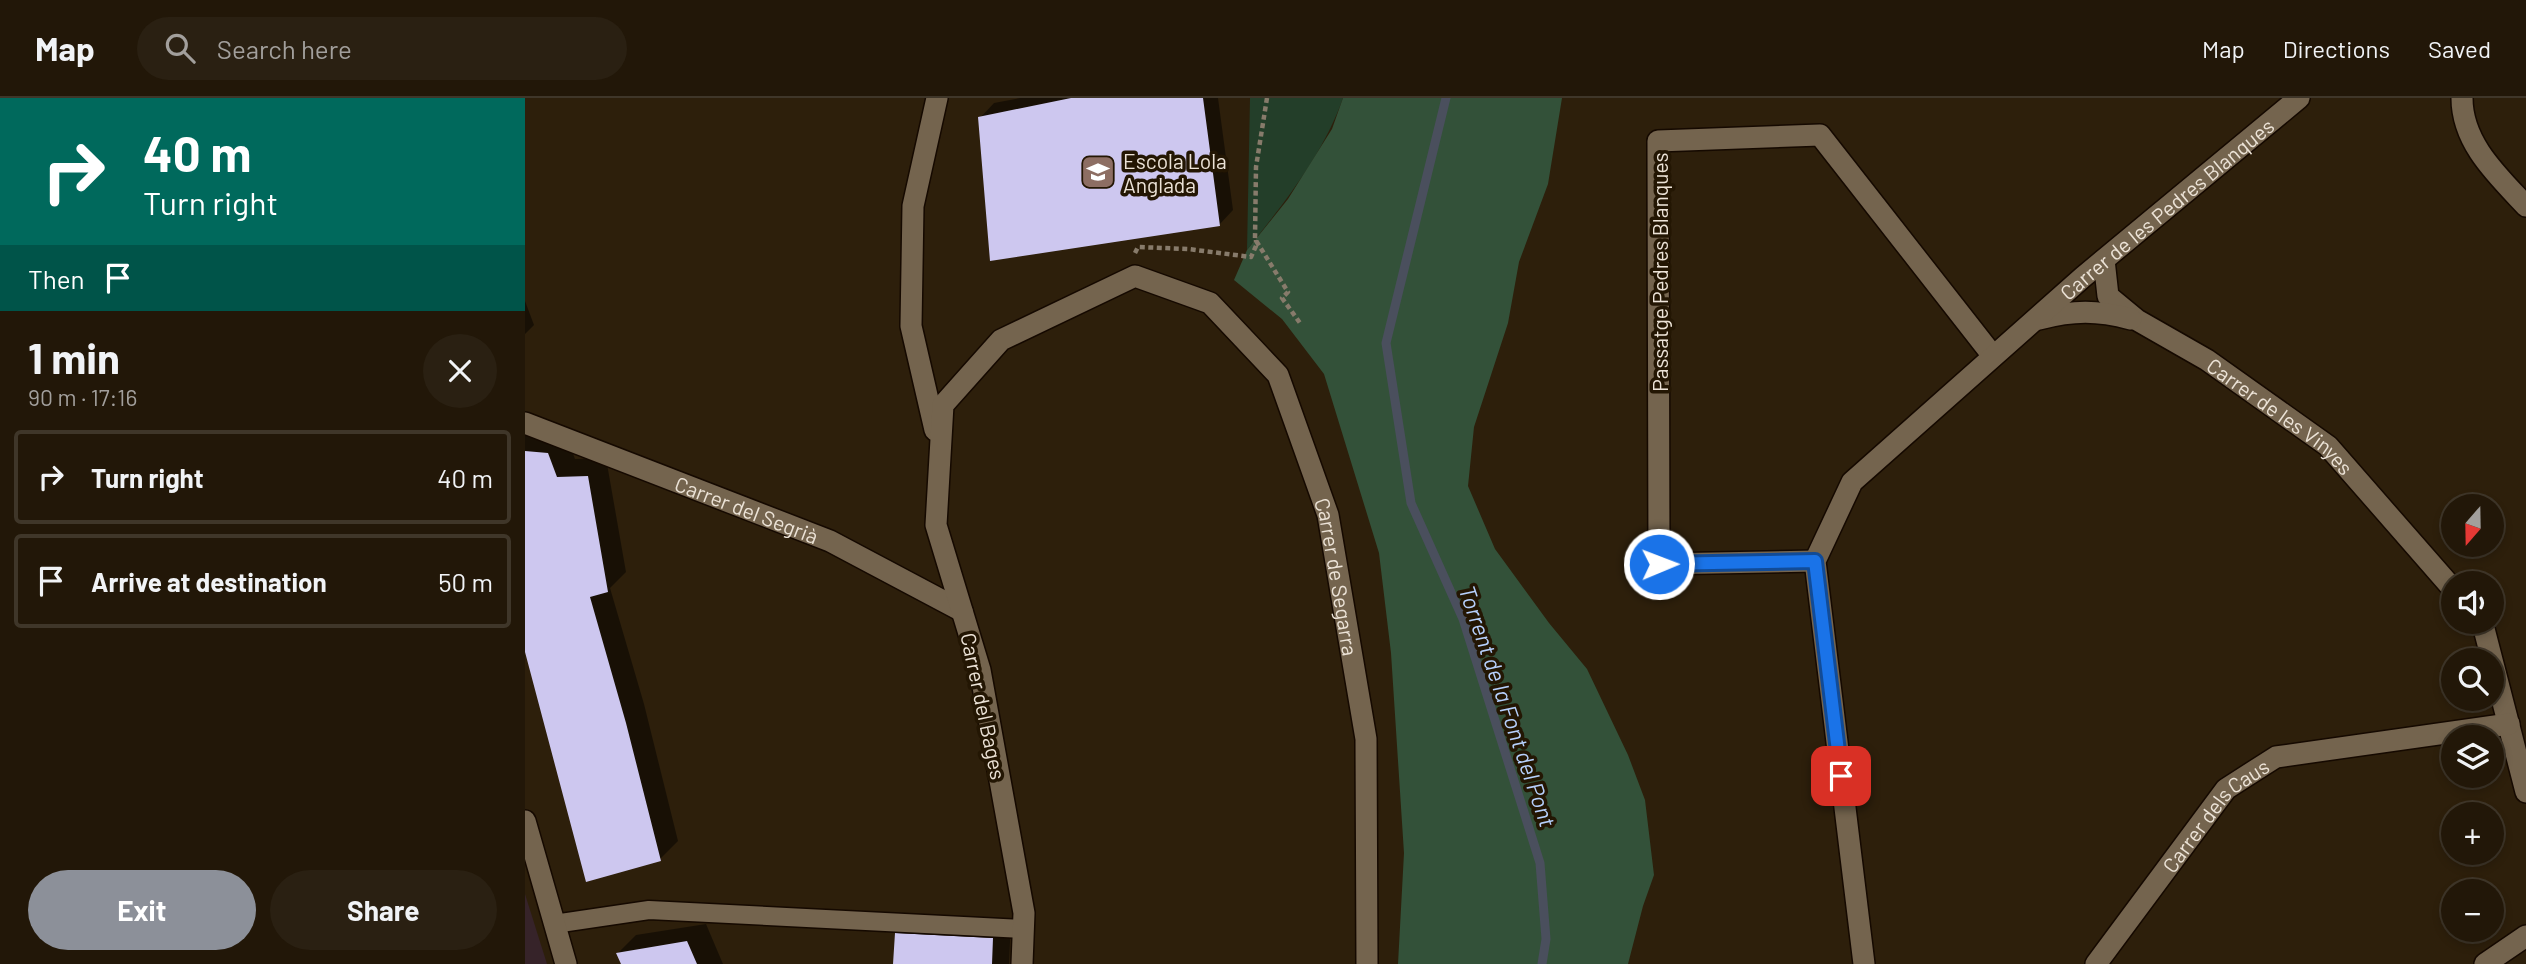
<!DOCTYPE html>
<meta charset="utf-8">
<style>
:root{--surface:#221708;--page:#2a2012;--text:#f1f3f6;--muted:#a29f9c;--line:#3f3629;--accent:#8c9099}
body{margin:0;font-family:Barlow,sans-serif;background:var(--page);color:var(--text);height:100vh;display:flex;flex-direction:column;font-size:26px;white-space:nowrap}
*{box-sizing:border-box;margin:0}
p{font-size:23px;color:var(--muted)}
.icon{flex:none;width:38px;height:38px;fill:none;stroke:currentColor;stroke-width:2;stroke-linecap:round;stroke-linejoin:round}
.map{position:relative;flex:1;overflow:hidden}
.panel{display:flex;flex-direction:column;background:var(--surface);width:525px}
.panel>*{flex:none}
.guide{background:#00695c;color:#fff;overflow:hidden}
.needle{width:46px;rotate:200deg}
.buttons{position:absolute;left:1916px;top:396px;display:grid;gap:14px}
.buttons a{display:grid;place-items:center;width:63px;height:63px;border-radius:50%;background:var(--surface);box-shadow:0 4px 10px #0003,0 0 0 2px var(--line);font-size:35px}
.pin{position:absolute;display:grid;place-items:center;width:60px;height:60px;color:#fff;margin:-30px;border-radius:14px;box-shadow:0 4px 10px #0006}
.me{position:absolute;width:77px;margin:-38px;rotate:89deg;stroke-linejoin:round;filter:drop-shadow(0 0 5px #0008)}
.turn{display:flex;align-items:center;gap:24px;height:147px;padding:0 28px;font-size:32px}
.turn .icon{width:91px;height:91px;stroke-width:2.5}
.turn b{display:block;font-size:49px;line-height:60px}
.then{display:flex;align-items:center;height:66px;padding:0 28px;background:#0003;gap:14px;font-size:26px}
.round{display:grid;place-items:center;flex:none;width:74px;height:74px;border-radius:37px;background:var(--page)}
.summary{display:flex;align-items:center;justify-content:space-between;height:119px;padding:0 28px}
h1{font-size:42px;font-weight:700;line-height:52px}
.primary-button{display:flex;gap:14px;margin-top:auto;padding:14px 28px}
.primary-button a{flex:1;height:80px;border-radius:42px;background:var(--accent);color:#fff;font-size:28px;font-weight:700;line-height:80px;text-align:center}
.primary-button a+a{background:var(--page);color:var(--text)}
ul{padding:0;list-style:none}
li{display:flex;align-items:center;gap:21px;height:94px;margin:0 14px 10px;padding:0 14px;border:4px solid var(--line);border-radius:7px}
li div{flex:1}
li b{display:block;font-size:26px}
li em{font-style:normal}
header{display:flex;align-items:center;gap:42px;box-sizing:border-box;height:98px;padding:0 35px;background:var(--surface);border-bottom:2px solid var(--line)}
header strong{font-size:33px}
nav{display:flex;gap:38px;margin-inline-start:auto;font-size:24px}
.search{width:490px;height:63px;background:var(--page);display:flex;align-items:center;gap:18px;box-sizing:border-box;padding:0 24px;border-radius:38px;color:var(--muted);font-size:26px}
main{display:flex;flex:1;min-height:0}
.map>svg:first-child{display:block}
.industrial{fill:#362329}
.green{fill:#233e29}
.forest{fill:#335139}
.shadow{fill:#0007}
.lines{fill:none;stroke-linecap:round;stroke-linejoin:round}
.stream{stroke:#4a4f5d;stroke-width:9}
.building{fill:#cdc7ef}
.pedestrian-casing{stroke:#150900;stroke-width:21}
.minor-casing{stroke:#150900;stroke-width:24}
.tertiary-casing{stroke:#150900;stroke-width:24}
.path{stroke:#877b6b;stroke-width:4.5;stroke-dasharray:5 3.5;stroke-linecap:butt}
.pedestrian{stroke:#74644e;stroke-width:18}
.minor{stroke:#74644e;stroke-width:21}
.tertiary{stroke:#74644e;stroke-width:21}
.route-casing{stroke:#114b97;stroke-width:18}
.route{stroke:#1a73e8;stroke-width:12}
.labels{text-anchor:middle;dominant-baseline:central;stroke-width:7;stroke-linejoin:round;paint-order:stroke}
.poi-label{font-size:21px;fill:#ece3d7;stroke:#231603;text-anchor:start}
.street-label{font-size:21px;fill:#ece3d7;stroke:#231603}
.water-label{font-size:23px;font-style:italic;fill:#b6d0fc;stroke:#231603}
</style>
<header>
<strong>Map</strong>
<div class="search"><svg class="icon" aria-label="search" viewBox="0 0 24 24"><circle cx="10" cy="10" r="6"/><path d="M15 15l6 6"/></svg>Search here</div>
<nav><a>Map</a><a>Directions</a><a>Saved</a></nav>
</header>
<main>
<section class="panel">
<div class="guide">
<div class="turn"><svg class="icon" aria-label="right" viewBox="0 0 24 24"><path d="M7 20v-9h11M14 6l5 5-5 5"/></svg><div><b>40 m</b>Turn right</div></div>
<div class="then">Then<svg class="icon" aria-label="arrive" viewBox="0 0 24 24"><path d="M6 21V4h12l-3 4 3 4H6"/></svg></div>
</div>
<div class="summary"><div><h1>1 min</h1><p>90 m · 17:16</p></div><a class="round"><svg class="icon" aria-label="close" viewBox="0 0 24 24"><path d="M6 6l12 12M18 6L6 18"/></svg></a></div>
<ul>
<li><svg class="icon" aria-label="right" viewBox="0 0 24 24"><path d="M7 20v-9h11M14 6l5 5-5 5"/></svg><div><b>Turn right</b></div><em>40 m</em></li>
<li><svg class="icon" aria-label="arrive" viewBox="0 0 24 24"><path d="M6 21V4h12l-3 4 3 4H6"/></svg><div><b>Arrive at destination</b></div><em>50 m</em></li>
</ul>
<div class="primary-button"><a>Exit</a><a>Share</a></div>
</section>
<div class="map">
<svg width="2001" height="866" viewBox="0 0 2001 866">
<rect width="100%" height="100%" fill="#2d1f0b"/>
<path class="industrial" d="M0,796L22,866H0Z"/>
<path class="green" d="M725,0H818C798,57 759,105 722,152Z"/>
<path class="forest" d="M818,0H1037L1023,86L994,164L983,225L949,329L943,388L970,451L1024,525L1062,571L1103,657L1120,702L1129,777L1118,808L1103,866H873L879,755L866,555L854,455L799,276L757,221L709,182L722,152L763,101L807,31Z"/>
<path class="shadow" d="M495,0H693L708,112L694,127L455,20L469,5Z
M0,203L9,227L0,236Z
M0,334L41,337L50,361L81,360L101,474L85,490L119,606L153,743L135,761L0,547Z
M390,817L486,822L484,866H370L372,836Z
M181,826L198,866H97L93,855L111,837Z"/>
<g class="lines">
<path class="stream" d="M921,0L861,245L886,405L938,521L1015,765L1021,841L1017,866"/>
</g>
<path class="building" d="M546,0H678L695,128L465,163L453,19Z
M0,353L23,355L32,379L63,378L83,494L65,499L101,625L136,763L61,784L0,554Z
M370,835L468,840L467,866H368Z
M162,843L172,866H96L91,855Z"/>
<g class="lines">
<g class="pedestrian-casing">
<path id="pedestrian" d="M29,826L124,812L498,831"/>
</g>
<g class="minor-casing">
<g id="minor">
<path d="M1937,0C1937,45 1972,77 2001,108"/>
<path id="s1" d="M1579,162L1583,198L1612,222L1682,262L1803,348L1928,491"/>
<path d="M1514,221C1549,212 1572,212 1606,221"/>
<path id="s2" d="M0,325L305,443L437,513"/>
<path d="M410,332L386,228L388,108L412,0"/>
<path d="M1290,463L1134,466L1133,43L1295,37L1468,258"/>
<path d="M1957,523L2001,694"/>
<path id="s3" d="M497,866L499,815L455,572L411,427L418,307L476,242L610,178L685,205L753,277L803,417L841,641L842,866"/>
<path id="s4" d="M1339,866L1290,463L1327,384L1558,179L1774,0"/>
<path id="s5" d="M1571,866L1701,691L1751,659L1984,626"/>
<path d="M1960,866L2001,838"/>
</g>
</g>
<g class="tertiary-casing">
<path id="tertiary" d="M0,723L41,866"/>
</g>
<path class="path" d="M742,0L731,69L730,141L763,194L757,200L775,225
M610,155L613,149L663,151L726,159L731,148V142"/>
<use href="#pedestrian" class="pedestrian"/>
<use href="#minor" class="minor"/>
<use href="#tertiary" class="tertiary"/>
</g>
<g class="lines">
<g class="route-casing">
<path id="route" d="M1134,466L1290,463L1316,678"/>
</g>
<use href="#route" class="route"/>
</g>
<defs>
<g id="school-square" transform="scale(1.75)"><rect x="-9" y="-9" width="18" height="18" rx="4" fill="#8d6e63" stroke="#231603"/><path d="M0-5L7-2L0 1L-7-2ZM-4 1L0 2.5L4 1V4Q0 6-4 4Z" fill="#fff"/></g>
</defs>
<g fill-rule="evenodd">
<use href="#school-square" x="573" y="74"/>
</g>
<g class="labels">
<g class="poi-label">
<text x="598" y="62">Escola Lola<tspan x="598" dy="24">Anglada</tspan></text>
</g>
<g class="street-label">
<text stroke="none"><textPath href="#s4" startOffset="910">Carrer de les Pedres Blanques</textPath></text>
<text transform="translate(1134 174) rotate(-90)">Passatge Pedres Blanques</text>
<text stroke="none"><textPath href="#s1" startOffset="247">Carrer de les Vinyes</textPath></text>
<text stroke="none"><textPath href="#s2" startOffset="238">Carrer del Segrià</textPath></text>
<text stroke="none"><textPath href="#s3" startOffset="1195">Carrer de Segarra</textPath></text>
<text transform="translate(459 608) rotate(78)">Carrer del Bages</text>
<text stroke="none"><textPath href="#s5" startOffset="192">Carrer dels Caus</textPath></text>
</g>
<g class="water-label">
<text transform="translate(983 608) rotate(71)">Torrent de la Font del Pont</text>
</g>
</g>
</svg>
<div class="buttons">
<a><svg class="needle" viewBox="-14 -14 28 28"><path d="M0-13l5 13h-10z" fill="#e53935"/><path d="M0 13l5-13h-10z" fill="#a29f9c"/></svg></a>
<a><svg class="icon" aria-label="sound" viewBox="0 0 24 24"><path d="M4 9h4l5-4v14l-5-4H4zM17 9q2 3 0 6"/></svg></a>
<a><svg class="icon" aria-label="search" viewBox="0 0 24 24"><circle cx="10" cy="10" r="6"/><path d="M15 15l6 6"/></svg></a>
<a><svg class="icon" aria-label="layers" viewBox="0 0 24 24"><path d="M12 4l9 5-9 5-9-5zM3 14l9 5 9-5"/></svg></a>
<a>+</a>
<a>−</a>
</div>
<div class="pin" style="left:1316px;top:678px;background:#d93025"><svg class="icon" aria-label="arrive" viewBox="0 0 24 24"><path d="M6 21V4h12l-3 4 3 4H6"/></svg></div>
<svg class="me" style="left:1134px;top:466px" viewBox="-20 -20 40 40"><circle r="17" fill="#1a73e8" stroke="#fff" stroke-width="3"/><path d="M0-11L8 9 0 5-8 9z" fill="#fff"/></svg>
</div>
</main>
